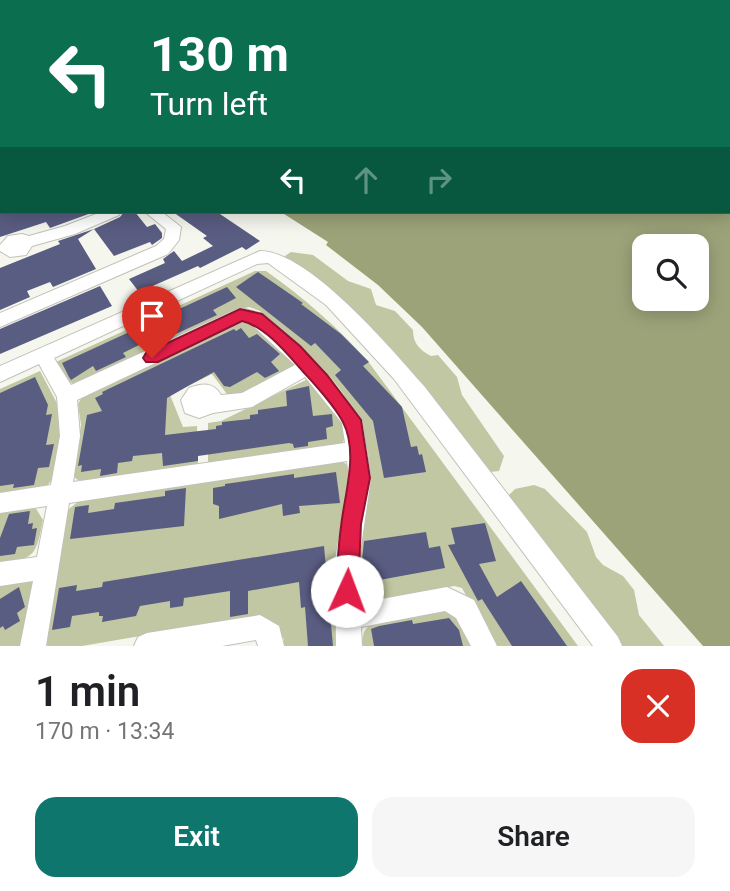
<!DOCTYPE html>
<meta charset="utf-8">
<style>
:root{--surface:#fff;--page:#f6f6f6;--text:#202124;--muted:#757577;--accent:#0f766e}
body{margin:0;font-family:Roboto,sans-serif;background:var(--page);color:var(--text);height:100vh;display:flex;flex-direction:column;font-size:26px;white-space:nowrap}
*{box-sizing:border-box;margin:0}
p{font-size:23px;color:var(--muted)}
.icon{flex:none;width:38px;height:38px;fill:none;stroke:currentColor;stroke-width:2;stroke-linecap:round;stroke-linejoin:round}
.map{position:relative;height:646px;overflow:hidden}
.panel{display:flex;flex-direction:column;background:var(--surface);flex:1}
.panel>*{flex:none}
.hud{position:absolute;left:0px;top:0px;width:732px;height:214px;box-shadow:0 4px 18px #0003;background:#0b6e4f;color:#fff;overflow:hidden}
.controls{position:absolute;left:632px;top:234px;display:grid;gap:14px}
.controls a{display:grid;place-items:center;width:77px;height:77px;border-radius:14px;background:var(--surface);box-shadow:0 4px 18px #0003;font-size:35px}
.pin{position:absolute;display:grid;place-items:center;width:60px;height:60px;color:#fff;margin:-72px -30px;border-radius:50% 50% 50% 0;rotate:-45deg;box-shadow:0 0 7px #0007}
.pin .icon{rotate:45deg}
.me{position:absolute;width:77px;margin:-38px;rotate:2deg;stroke-linejoin:round;filter:drop-shadow(0 0 5px #0008)}
.turn{display:flex;align-items:center;gap:24px;height:147px;padding:0 35px;font-size:32px}
.turn .icon{width:91px;height:91px;stroke-width:2.5}
.turn b{display:block;font-size:49px;line-height:60px}
.lanes{display:flex;align-items:center;height:66px;padding:0 35px;background:#0003;justify-content:center;gap:35px;direction:ltr}
.lanes .off{opacity:.35}
.round{display:grid;place-items:center;flex:none;width:74px;height:74px;border-radius:21px;background:var(--page)}
.summary{display:flex;align-items:center;justify-content:space-between;height:119px;padding:0 35px}
h1{font-size:42px;font-weight:600;line-height:52px}
.cta{display:flex;gap:14px;margin-top:auto;padding:14px 35px}
.cta a{flex:1;height:80px;border-radius:21px;background:var(--accent);color:#fff;font-size:28px;font-weight:600;line-height:80px;text-align:center}
.cta a+a{background:var(--page);color:var(--text)}
.map>svg:first-child{display:block}
.green{fill:#c1c7a2}
.water{fill:#9da379;fill-rule:evenodd}
.building{fill:#5a5d82}
.lines{fill:none;stroke-linecap:round;stroke-linejoin:round}
.minor-casing{stroke:#c0c2b9;stroke-width:2}
.minor{fill:#fff;fill-rule:evenodd}
.route{fill:#e11d48;stroke:#92132f;stroke-width:2}
</style>
<div class="map">
<svg width="730" height="646" viewBox="0 0 730 646">
<rect width="100%" height="100%" fill="#f5f6ed"/>
<path class="green" d="M291,252L313,255L348,281L371,289L376,305L395,311L413,330C413,344 420,350 431,356L438,355L457,377L462,395L504,456L499,471L490,472C451,421 413,368 366,322C341,298 314,279 286,258L285,256Z
M255,271H266C304,298 339,328 370,364L578,646H494L462,588L454,586L369,601C338,588 372,496 370,469C366,397 310,355 260,311L249,307L233,311L78,385L67,381L56,362Z
M239,321L249,322L294,361V368L241,396L230,398L212,374L170,395L183,427L197,426L198,464L83,482L76,479L73,474L81,425L78,404L82,397Z
M40,371L60,409V437L52,480L44,489L0,494V389Z
M306,380L313,381C324,397 354,424 342,444L208,463V423L221,421Z
M340,459L347,465L351,474L341,521L336,594L338,646H284V639L273,626L245,618L82,646H48L44,642L65,516L70,508L83,498Z
M534,485L545,489L587,532L596,557L603,565L623,576L634,590L639,615L664,646H623L508,496L515,489Z
M35,507L43,520C36,554 36,559 0,564V512Z
M30,576L33,586L23,646H0V581Z
M450,608L457,614L473,646H361L364,632L369,625Z"/>
<path class="water" d="M0,0H491L497,2H2V30Z
M730,92V646H703L422,327L378,285L326,245L328,242L281,212H730ZM644,247H696V299H644Z"/>
<path class="building" d="M0,212H94L50,228L46,222L0,237Z
M124,212H135L147,227L155,224L162,233V238L152,245L150,242L114,256L94,229L120,217Z
M173,212H217L260,241L246,250L242,247L200,268L198,266L139,292L129,279L165,263L163,259L174,251L182,261L213,246L203,238L207,236Z
M94,229L78,239L96,269L53,287L50,282L27,291L30,297L0,310V268L60,244L58,241Z
M258,272L303,303L301,304L341,334L369,362L363,366L402,407L411,447L417,446L419,455L422,454L426,472L384,478L373,421L335,375L341,370L315,343L311,346L236,287Z
M100,286L112,306L0,354V329Z
M227,287L236,298L213,310L217,315L152,345L149,340L123,353L126,357L96,371L93,366L71,380L69,377L62,363Z
M241,328L249,338L257,334L280,354L271,362L279,371L265,378L257,372L230,387L224,386L214,372L188,386L167,398L165,435L216,429V426L222,425V422L250,419V415L258,414V410L287,406L286,391L309,386L313,416L332,414L333,426L326,428L327,439L308,442V446L294,448L293,444L289,443L198,456V461L163,466L162,453L133,456L132,461L118,463L117,473L100,476L101,469L81,472L82,465L78,466L87,415L102,411L95,398L103,394L102,392L234,329L236,331Z
M35,377L48,405L46,415L52,414L46,445L54,444L49,467L38,468L34,485L13,488L14,484L0,486V393Z
M336,472L340,503L299,506L300,513L283,516L282,504L219,519V506L213,504V488L225,486V484L294,474V478Z
M186,488L184,526L70,539L75,507L89,505L88,513L114,509L115,503L165,496V491Z
M30,511L28,524L33,523L32,529L37,528L34,545L17,547L15,554L0,556V538L9,514Z
M485,523L496,561L479,564L497,597L521,581L567,646H512L482,599L478,601L448,545L455,544L451,528Z
M426,532L429,548L440,546L445,568L363,583L362,560L364,541Z
M324,546L333,646H308L305,607L301,608L299,582L248,591V614L230,617V591L184,598L183,606L170,608V601L140,606L136,616L102,622L103,616H99V612L72,616L70,627L52,630L59,588L77,585L76,591L102,587L103,582Z
M19,587L25,607L17,613L20,621L5,630L3,626L0,628V599Z
M449,618L459,630L463,646H374L371,629L379,626L412,620L413,624Z"/>
<g class="lines">
<g class="minor-casing">
<path id="minor" d="M531,0H541V2H531Z
M615,0H626L613,2Z
M661,0H674L676,2H662Z
M0,92L2,93V101L0,100Z
M0,132H2V140H0Z
M2,194V204L0,205V195Z
M101,212H121L119,215L75,234L32,246L26,255L10,257L0,251V245L8,236L22,234L29,236L65,226Z
M145,212H162L181,227L179,240L168,254L0,327V313L156,246L164,239L166,229Z
M260,251C309,251 392,350 424,386L618,637L622,646H593L394,379L326,305L268,263L257,264L54,358L71,385L235,310L241,308L263,314L300,345L362,420L371,478L359,560L360,603L447,587L474,600L497,646H471L456,618L445,611L361,627L362,646H336L335,560L349,478L347,461L69,503L46,646H20L33,581L0,586V562L37,557L47,506L0,513V493L51,485L60,436L57,397L39,364L0,382V366ZM242,322L251,324L295,365L242,393L221,395C213,382 203,383 189,388L181,400L185,413L199,418L213,413L252,407L305,377L342,423L345,443L73,482L80,436L77,400Z
M260,615L279,626L284,646H258L256,640L222,646H134L138,637L147,633Z"/>
</g>
<use href="#minor" class="minor"/>
</g>
<path class="route" d="M240,309L262,314L300,346L327,375L361,420L370,478L361,524L358,591L354,599L347,602L339,599L336,591C337,570 338,548 341,527C344,496 359,453 343,422C332,402 314,384 299,367C285,351 264,326 242,321L158,362H146L143,358L146,353Z"/>
</svg>
<div class="controls">
<a><svg class="icon" aria-label="search" viewBox="0 0 24 24"><circle cx="10" cy="10" r="6"/><path d="M15 15l6 6"/></svg></a>
</div>
<div class="pin" style="left:152px;top:358px;background:#d93025"><svg class="icon" aria-label="arrive" viewBox="0 0 24 24"><path d="M6 21V4h12l-3 4 3 4H6"/></svg></div>
<svg class="me" style="left:347px;top:591px" viewBox="-20 -20 40 40"><circle r="19" fill="#fff"/><path d="M0-13L10 11 0 6-10 11z" fill="#e11d48"/></svg>
<div class="hud">
<div class="turn"><svg class="icon" aria-label="left" viewBox="0 0 24 24"><path d="M17 20v-9H6M10 6l-5 5 5 5"/></svg><div><b>130 m</b>Turn left</div></div>
<div class="lanes"><svg class="icon" aria-label="left" viewBox="0 0 24 24"><path d="M17 20v-9H6M10 6l-5 5 5 5"/></svg><svg class="icon off" aria-label="ahead" viewBox="0 0 24 24"><path d="M12 20V5M6 11l6-6 6 6"/></svg><svg class="icon off" aria-label="right" viewBox="0 0 24 24"><path d="M7 20v-9h11M14 6l5 5-5 5"/></svg></div>
</div>
</div>
<section class="panel">
<div class="summary"><div><h1>1 min</h1><p>170 m · 13:34</p></div><a class="round" style="background:#d93025;color:#fff"><svg class="icon" aria-label="close" viewBox="0 0 24 24"><path d="M6 6l12 12M18 6L6 18"/></svg></a></div>
<div class="cta"><a>Exit</a><a>Share</a></div>
</section>
